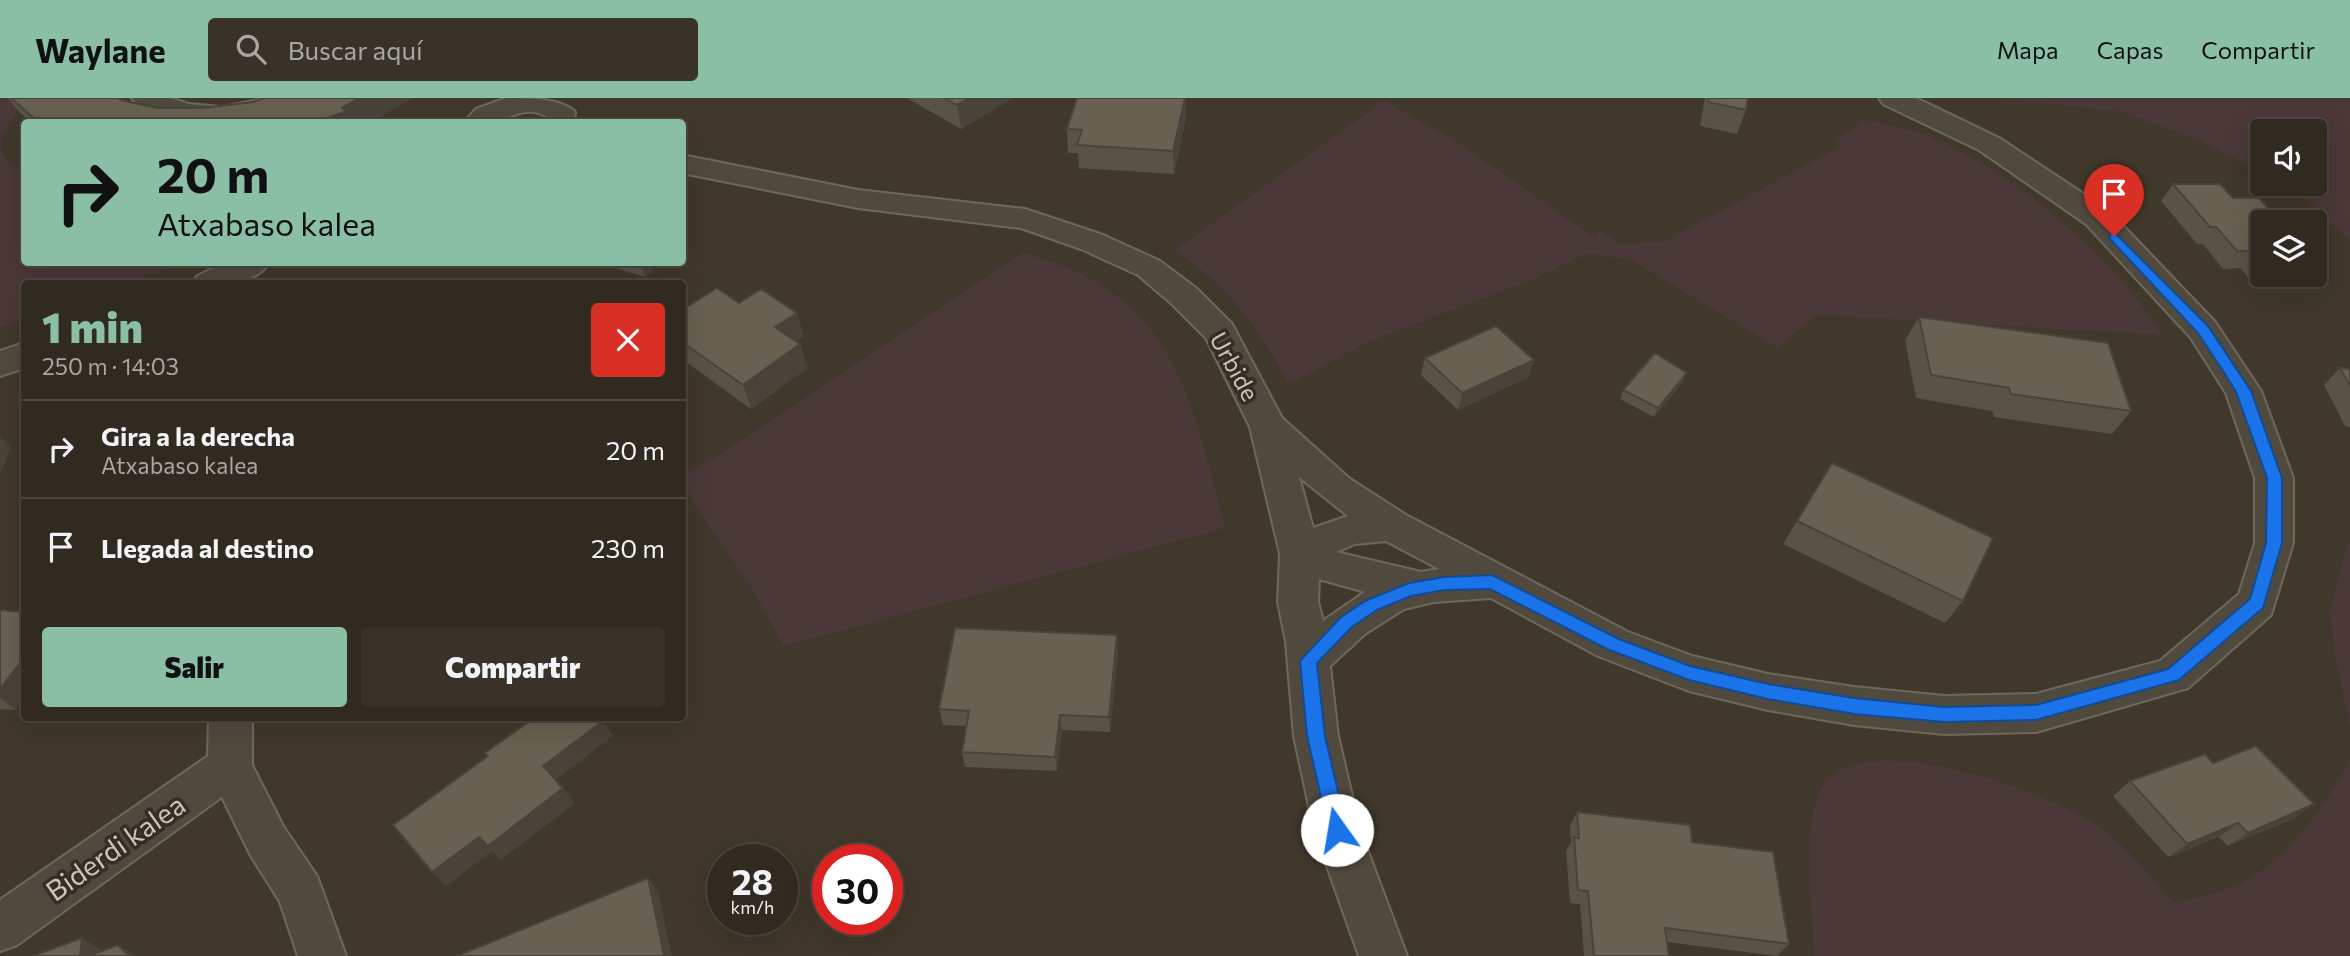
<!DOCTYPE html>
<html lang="es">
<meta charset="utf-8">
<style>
:root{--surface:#302a20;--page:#383229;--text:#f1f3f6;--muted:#a8a7a5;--line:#4b463e;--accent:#8abfa5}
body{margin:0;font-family:Commissioner,sans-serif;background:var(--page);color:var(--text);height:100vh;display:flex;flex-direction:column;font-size:26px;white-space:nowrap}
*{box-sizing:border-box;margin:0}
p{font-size:23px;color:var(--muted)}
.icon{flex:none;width:38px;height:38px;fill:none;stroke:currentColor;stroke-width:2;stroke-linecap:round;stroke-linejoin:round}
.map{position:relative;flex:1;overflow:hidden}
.sheet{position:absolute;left:21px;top:182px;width:665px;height:441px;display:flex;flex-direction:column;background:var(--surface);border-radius:7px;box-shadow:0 7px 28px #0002,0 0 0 2px var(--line)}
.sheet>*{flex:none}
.hud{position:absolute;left:21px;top:21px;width:665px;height:147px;border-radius:7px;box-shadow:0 7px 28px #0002,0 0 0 2px var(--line);background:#8abfa5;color:#111;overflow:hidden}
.controls{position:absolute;left:2250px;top:21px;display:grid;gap:14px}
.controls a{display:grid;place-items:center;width:77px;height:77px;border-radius:7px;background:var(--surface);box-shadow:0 7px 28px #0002,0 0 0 2px var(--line);font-size:35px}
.speed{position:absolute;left:707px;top:746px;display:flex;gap:14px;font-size:35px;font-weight:700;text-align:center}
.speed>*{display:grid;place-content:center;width:91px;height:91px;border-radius:50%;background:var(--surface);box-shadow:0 7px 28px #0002,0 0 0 2px var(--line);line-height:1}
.speed small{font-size:18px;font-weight:400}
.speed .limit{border:10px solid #d22;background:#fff;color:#111}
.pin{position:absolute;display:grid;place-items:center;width:60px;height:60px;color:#fff;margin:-72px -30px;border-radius:50% 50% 50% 0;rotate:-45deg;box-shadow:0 0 7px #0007}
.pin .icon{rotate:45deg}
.me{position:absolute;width:77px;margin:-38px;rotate:347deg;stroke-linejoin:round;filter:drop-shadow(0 0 5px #0008)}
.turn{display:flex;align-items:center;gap:24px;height:147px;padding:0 21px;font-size:32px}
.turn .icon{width:91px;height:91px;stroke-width:2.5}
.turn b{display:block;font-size:49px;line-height:60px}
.round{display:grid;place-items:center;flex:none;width:74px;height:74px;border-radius:7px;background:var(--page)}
.head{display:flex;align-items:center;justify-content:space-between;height:119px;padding:0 21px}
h1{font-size:42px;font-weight:800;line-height:52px;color:var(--accent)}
.button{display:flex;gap:14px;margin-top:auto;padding:14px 21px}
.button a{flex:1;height:80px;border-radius:7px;background:var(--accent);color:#111;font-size:28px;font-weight:800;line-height:80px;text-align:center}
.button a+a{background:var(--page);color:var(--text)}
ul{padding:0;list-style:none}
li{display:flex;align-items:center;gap:21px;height:98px;padding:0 21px;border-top:2px solid var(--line)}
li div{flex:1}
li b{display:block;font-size:26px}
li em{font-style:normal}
header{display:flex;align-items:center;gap:42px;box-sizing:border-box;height:98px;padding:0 35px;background:var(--accent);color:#111}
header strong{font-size:33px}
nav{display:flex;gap:38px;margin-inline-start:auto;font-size:24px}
.search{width:490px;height:63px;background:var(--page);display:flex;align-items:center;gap:18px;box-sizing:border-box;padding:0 24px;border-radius:7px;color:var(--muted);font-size:26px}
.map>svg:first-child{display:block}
.green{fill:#4b3838}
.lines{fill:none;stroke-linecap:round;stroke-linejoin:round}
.minor-casing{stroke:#6d685c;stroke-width:4}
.minor{fill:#504a3e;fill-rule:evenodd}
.wall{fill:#595346}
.shaded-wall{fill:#494439}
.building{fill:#686151;stroke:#494439;stroke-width:2}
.route{fill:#1a73e8;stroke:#114b97;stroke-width:2}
.labels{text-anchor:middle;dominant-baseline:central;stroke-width:7;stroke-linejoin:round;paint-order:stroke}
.street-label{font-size:24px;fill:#cac6bb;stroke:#352f23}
.near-street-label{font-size:28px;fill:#cac6bb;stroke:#352f23}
</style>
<header>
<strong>Waylane</strong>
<div class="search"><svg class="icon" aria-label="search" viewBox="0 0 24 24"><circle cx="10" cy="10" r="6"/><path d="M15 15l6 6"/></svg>Buscar aquí</div>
<nav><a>Mapa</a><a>Capas</a><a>Compartir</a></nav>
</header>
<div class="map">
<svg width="2350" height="858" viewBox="0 0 2350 858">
<rect width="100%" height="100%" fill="#40382a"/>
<path class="green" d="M0,0H35L23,3L2,40V57L24,77V164L185,165L127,185L24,186V222L0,229Z
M1999,0H2350V143L2300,95L2284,86H2315V33H2263V75L2200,43L2123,14Z
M1384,3L1456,43L1595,140L1600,133L1620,146L1665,143L1836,51L1840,44L1835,43L1864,22C1887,27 1911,30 1932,39C2012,74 2118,162 2162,237L1816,217L1778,250L1629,161L1586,156L1534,181L1368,244L1289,286C1257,227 1230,191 1175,152Z
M1023,155C1175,194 1191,298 1225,430L784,548L749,486L683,389V376L723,355Z
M2347,444L2350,445V629L2334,552L2330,513Z
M2350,658V858H1814C1813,814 1797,715 1828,681C1874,631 2050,695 2098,728C2128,749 2149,777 2173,804C2246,793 2279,768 2321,709C2332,692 2344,677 2350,658Z"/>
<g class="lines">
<g class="minor-casing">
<path id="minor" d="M132,0H170L189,6L222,9L270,0H313L309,6C261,21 215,32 165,17C153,14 139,10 132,0Z
M506,0C527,0 561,0 575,14L574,24H546V18C523,7 512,21 492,24C483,26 472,25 464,24L476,11Z
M1879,0H1916L1999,40L2108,112L2215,224L2261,293L2293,380V445L2271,517L2188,590L2036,634L1944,636L1854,627L1768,612L1689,593L1598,558L1491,500L1434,504L1404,511L1366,535L1330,568L1338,638L1360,732L1407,858H1359L1314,732L1294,638L1286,544L1278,504L1280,456L1250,329L1206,240L1172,206L1138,177L1081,151L1021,130L858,110L682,75V57L858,92L1025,111L1103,137L1160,163L1196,190L1232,226L1282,320L1350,381L1406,417L1628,534L1692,558L1768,576L1854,589L1944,598L2036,596L2160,563L2239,496L2255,445V380L2226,295L2191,240L2086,126L1979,52L1883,6ZM1299,379L1348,418L1313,430ZM1386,443L1439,471L1421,474L1336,454L1355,446ZM1319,481L1365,494L1323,523L1318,504Z
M226,164H270C254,189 219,186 193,186L197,178Z
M24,245V270L0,278V253Z
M209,620H252V667L283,728L317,778L346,858H298L280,804L251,758L222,699L17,847L0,853V802L208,658Z"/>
</g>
<use href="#minor" class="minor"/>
</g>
<path class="wall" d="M8,0H118L121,2L157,10H202L412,0L371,24H31L18,13Z
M907,0H1013L961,31Z
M1705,0H1748L1746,12L1737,36L1700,28Z
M1186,19L1174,76L1079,70L1078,55H1068L1067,31Z
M2173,86L2233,100L2263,124V177H2313L2306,185L2254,186L2240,170L2223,171L2203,146H2197L2161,103Z
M596,164H660L645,179Z
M739,205L804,238L796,244L808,270L751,311L682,261V212Z
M1919,219L2131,313L2112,336L1994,319L1992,313L1916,300L1905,242Z
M1425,260L1529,279L1458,312L1421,277Z
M2340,270L2350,288V329L2345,328L2324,287Z
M1683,284L1654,319L1620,301L1623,292Z
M1832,365L1963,503L1945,525L1783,446Z
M0,512L16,612L0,611Z
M1118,553L1110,634L1062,632L1057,673L965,669L962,654L966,628L943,627L939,611Z
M2213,665L2293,721L2228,748L2219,739L2168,759L2113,698L2130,683Z
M1577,714L1692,744L1789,846L1777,858L1667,844L1669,858H1584L1580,806L1570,805L1566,753L1571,744L1570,728Z"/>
<path class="shaded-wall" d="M359,0H412L371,24H315Z
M970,0H1013L961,31L957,7Z
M1185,0H1186V19L1174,76L1173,53Z
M682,121L684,126L683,127L686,137L682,141Z
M639,164H660L645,179Z
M797,215L804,238L783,253L775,229Z
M800,246L808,270L751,311L743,287Z
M1534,262L1529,279L1458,312L1462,295Z
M1687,275L1683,284L1654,319L1658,310Z
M0,338L11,349L0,377Z
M1117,537L1118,553L1110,634L1109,619Z
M24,560V601L16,612L0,600V591Z
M1060,617L1062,632L1057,673L1055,659Z
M603,623L613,638L554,683L543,668Z
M563,690L575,705L501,762L492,753L446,788L432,774L479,739Z
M2314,706L2293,721L2228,748L2248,735Z
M2238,725L2219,739L2168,759L2187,746Z
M648,780L658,794L672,858H664Z
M82,840L103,853V858H80Z
M118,847L136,858H129Z"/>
<path class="building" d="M11,0H118L121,2L157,10H202L253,4L264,0H359L342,10L347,13L315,24H38Z
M944,0H970L957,7Z
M1077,0H1185L1173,53L1077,47L1082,32L1067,31Z
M1709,0H1748L1746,12L1708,4Z
M2173,86H2220L2233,100H2259L2281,124H2263V162L2255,153H2237L2216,129H2210Z
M2315,162L2321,168H2315Z
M717,190L739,205L761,191L797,215L775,229L800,246L743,287L682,244V212Z
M1919,219L2108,245L2131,313L2011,296L2009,290L1931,277Z
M1496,228L1534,262L1462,295L1425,260Z
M1655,255L1687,275L1658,310L1623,292Z
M2340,270L2350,271V288Z
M1832,365L1993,440L1963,503L1797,423Z
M0,512L24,514V560L0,591Z
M955,530L1117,537L1109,619L1060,617L1055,659L962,654L969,613L939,611Z
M534,620H600L603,623L543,668L563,690L488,748L479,739L432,774L393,727L488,658L485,655Z
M2256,648L2314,706L2248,735L2238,725L2187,746L2130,683L2205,656L2213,665Z
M1577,714L1690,727L1692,744L1773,754L1789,846L1665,830L1669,858H1594L1588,793L1578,792L1574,739L1579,740Z
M648,780L664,858H457Z
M82,840L80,858H33Z
M118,847L129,858H88Z"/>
<path class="route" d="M2114,134L2208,228L2251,293L2282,380V445L2263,510L2179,582L2036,622L1944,624L1854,616L1768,601L1689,582L1607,551L1490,491L1444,492L1411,498L1377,512L1352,529L1317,565L1325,638L1347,732L1344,738L1337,741L1330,738L1307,638L1300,563L1340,520L1365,503L1409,485L1444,479L1492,477L1619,541L1690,568L1768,586L1854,600L1944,609L2036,607L2168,571L2250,501L2266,445L2267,380L2236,294L2225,276L2198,235L2110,141V135Z"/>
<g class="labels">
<g class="street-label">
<text transform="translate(1235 268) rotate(61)">Urbide</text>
</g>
<g class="near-street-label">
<text transform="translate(115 749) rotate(-35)">Biderdi kalea</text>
</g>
</g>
</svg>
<div class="controls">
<a><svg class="icon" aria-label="sound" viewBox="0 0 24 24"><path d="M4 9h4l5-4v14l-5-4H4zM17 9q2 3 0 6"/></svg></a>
<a><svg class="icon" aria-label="layers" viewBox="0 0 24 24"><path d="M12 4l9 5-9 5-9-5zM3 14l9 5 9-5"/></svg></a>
</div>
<div class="speed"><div>28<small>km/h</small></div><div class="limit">30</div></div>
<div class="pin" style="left:2114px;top:138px;background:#d93025"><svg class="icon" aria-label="arrive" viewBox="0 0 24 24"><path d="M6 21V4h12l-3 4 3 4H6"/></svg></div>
<svg class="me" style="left:1337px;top:732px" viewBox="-20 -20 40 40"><circle r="19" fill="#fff"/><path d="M0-13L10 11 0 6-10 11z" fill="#1a73e8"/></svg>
<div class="hud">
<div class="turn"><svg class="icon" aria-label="right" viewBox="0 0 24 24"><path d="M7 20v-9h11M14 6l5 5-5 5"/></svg><div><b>20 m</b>Atxabaso kalea</div></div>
</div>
<section class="sheet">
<div class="head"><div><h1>1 min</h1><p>250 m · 14:03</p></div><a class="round" style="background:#d93025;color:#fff"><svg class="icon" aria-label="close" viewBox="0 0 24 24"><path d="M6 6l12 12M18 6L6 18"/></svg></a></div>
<ul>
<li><svg class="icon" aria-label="right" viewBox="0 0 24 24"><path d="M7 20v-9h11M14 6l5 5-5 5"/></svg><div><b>Gira a la derecha</b><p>Atxabaso kalea</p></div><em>20 m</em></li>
<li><svg class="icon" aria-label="arrive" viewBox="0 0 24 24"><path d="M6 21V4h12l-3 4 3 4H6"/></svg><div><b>Llegada al destino</b></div><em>230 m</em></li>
</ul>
<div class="button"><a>Salir</a><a>Compartir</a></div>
</section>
</div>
